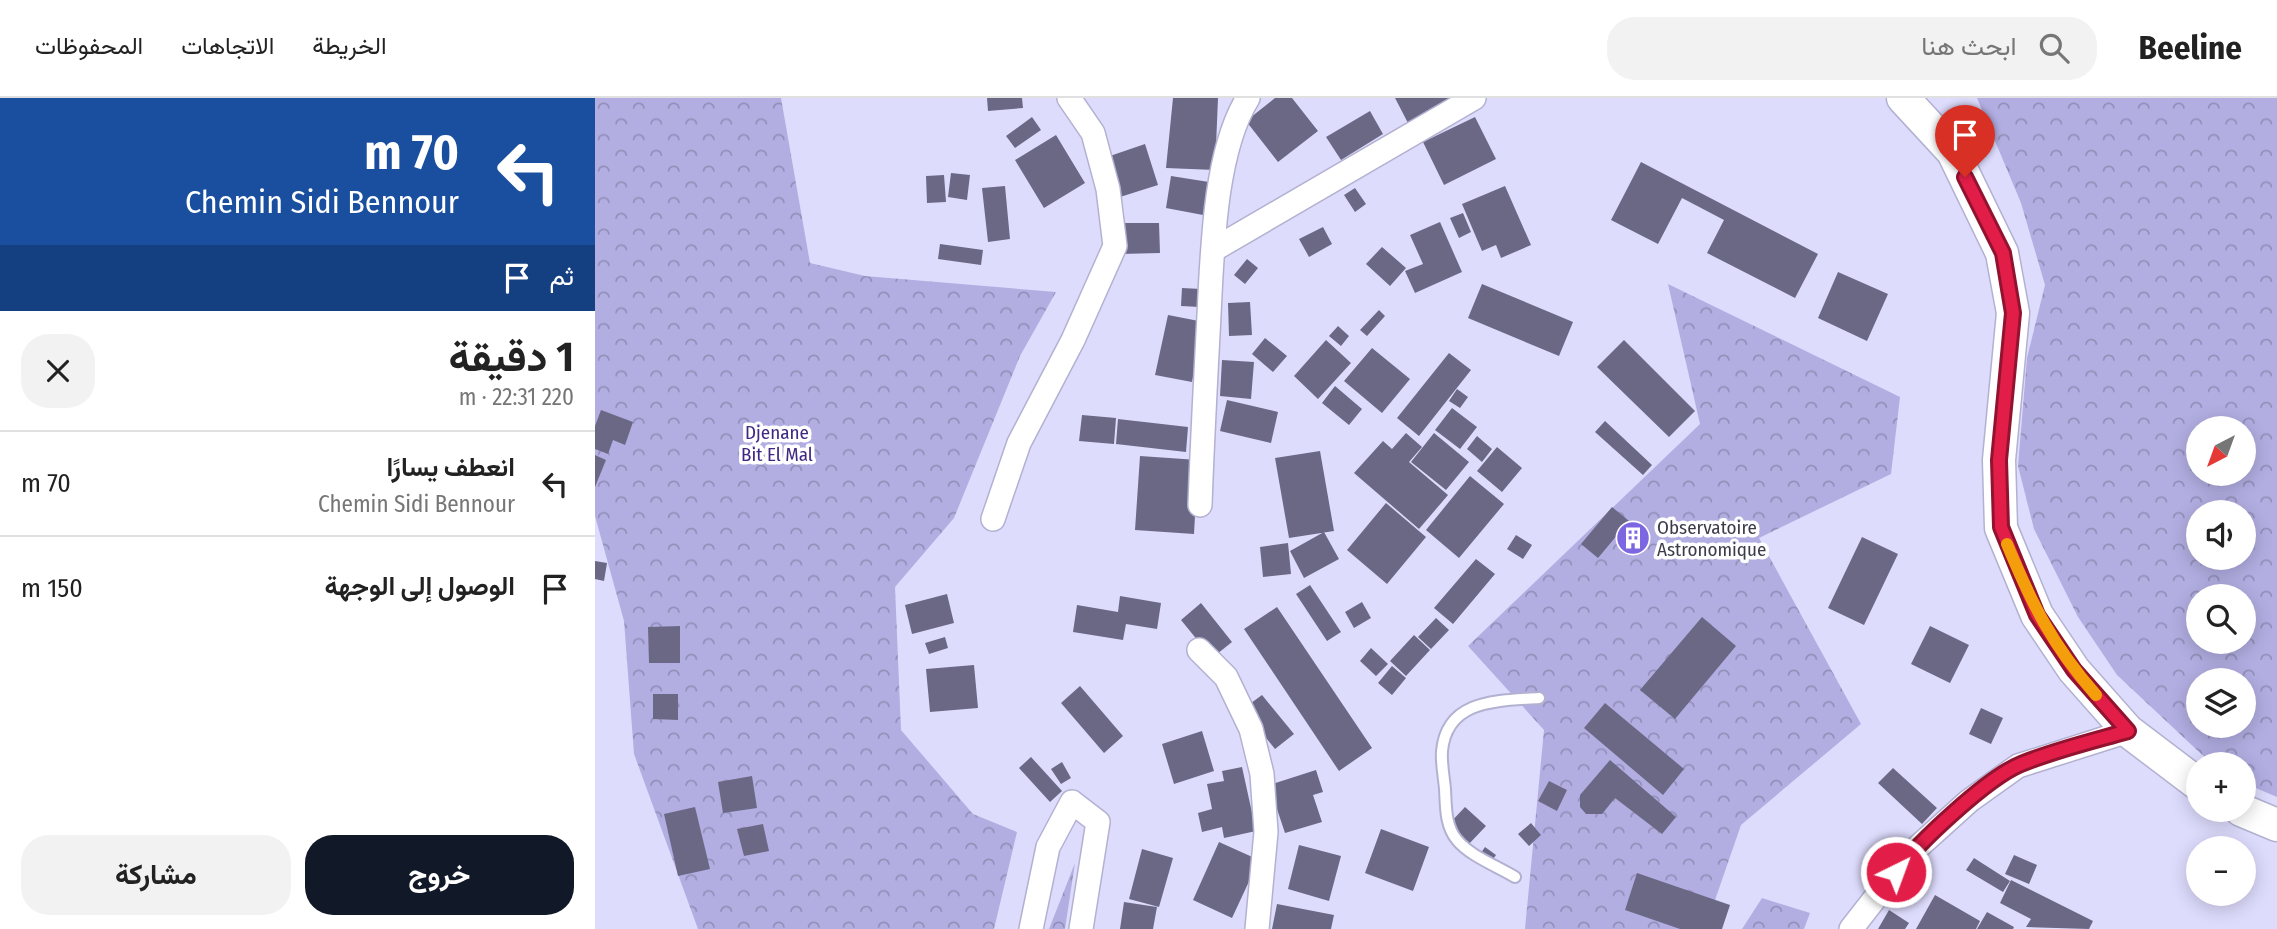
<!DOCTYPE html>
<html lang="ar">
<meta charset="utf-8">
<style>
:root{--surface:#fff;--page:#f2f2f2;--text:#222;--muted:#767676;--line:#e0e0e0;--accent:#111827}
body{margin:0;font-family:"Fira Sans Condensed",Vazirmatn,sans-serif;background:var(--page);color:var(--text);direction:rtl;height:100vh;display:flex;flex-direction:column;font-size:26px;white-space:nowrap}
*{box-sizing:border-box;margin:0}
p{font-size:23px;color:var(--muted)}
.icon{flex:none;width:38px;height:38px;fill:none;stroke:currentColor;stroke-width:2;stroke-linecap:round;stroke-linejoin:round}
.map{position:relative;flex:1;overflow:hidden;direction:ltr}
.panel{display:flex;flex-direction:column;background:var(--surface);width:595px}
.panel>*{flex:none}
.banner{background:#1a4fa0;color:#fff;overflow:hidden}
.needle{width:46px;rotate:221deg}
.fabs{position:absolute;left:1591px;top:318px;display:grid;gap:14px}
.fabs a{display:grid;place-items:center;width:70px;height:70px;border-radius:50%;background:var(--surface);box-shadow:0 4px 18px #0003;font-size:35px}
.pin{position:absolute;display:grid;place-items:center;width:60px;height:60px;color:#fff;margin:-72px -30px;border-radius:50% 50% 50% 0;rotate:-45deg;box-shadow:0 0 7px #0007}
.pin .icon{rotate:45deg}
.me{position:absolute;width:77px;margin:-38px;rotate:42deg;stroke-linejoin:round;filter:drop-shadow(0 0 5px #0008)}
.turn{display:flex;align-items:center;gap:24px;height:147px;padding:0 21px;font-size:32px}
.turn .icon{width:91px;height:91px;stroke-width:2.5}
.turn b{display:block;font-size:49px;line-height:60px}
.then{display:flex;align-items:center;height:66px;padding:0 21px;background:#0003;gap:14px;font-size:26px}
.round{display:grid;place-items:center;flex:none;width:74px;height:74px;border-radius:28px;background:var(--page)}
.summary{display:flex;align-items:center;justify-content:space-between;height:119px;padding:0 21px}
h1{font-size:42px;font-weight:700;line-height:52px}
.button{display:flex;gap:14px;margin-top:auto;padding:14px 21px}
.button a{flex:1;height:80px;border-radius:28px;background:var(--accent);color:#fff;font-size:28px;font-weight:700;line-height:80px;text-align:center}
.button a+a{background:var(--page);color:var(--text)}
ul{padding:0;list-style:none}
li{display:flex;align-items:center;gap:21px;height:105px;padding:0 21px;border-top:2px solid var(--line)}
li div{flex:1}
li b{display:block;font-size:26px}
li em{font-style:normal}
header{display:flex;align-items:center;gap:42px;box-sizing:border-box;height:98px;padding:0 35px;background:var(--surface);border-bottom:2px solid var(--line)}
header strong{font-size:33px}
nav{display:flex;gap:38px;margin-inline-start:auto;font-size:24px}
.search{width:490px;height:63px;background:var(--page);display:flex;align-items:center;gap:18px;box-sizing:border-box;padding:0 24px;border-radius:28px;color:var(--muted);font-size:26px}
main{display:flex;flex:1;min-height:0}
.map>svg:first-child{display:block}
.forest{fill:url(#forest-crowns);fill-rule:evenodd}
.building{fill:#6b6885}
.lines{fill:none;stroke-linecap:round;stroke-linejoin:round}
.lane-casing{stroke:#b3b1d1;stroke-width:14}
.street-casing{stroke:#b3b1d1;stroke-width:26}
.secondary-casing{stroke:#b3b1d1;stroke-width:35}
.lane{stroke:#fff;stroke-width:10}
.street{stroke:#fff;stroke-width:23}
.secondary{stroke:#fff;stroke-width:32}
.route-casing{stroke:#92132f;stroke-width:18}
.route{stroke:#e11d48;stroke-width:12}
.slow{stroke:#f59e0b;stroke-width:12}
.labels{text-anchor:middle;dominant-baseline:central;stroke-width:7;stroke-linejoin:round;paint-order:stroke}
.park-label{font-size:19px;fill:#3f2784;stroke:#fff}
.poi-label{font-size:19px;fill:#3c3b49;stroke:#fff;text-anchor:start}
</style>
<header>
<strong>Beeline</strong>
<div class="search"><svg class="icon" aria-label="search" viewBox="0 0 24 24"><circle cx="10" cy="10" r="6"/><path d="M15 15l6 6"/></svg>ابحث هنا</div>
<nav><a>الخريطة</a><a>الاتجاهات</a><a>المحفوظات</a></nav>
</header>
<main>
<div class="map">
<svg width="1682" height="831" viewBox="0 0 1682 831">
<defs>
<pattern id="forest-crowns" width="20" height="18" patternUnits="userSpaceOnUse" patternTransform="scale(1.75)"><rect width="20" height="18" fill="#b2aee2"/><path d="M2 6a3 3 0 1 1 6 0M12 15a3 3 0 1 1 6 0" fill="none" stroke="#928fb9"/></pattern>
</defs>
<rect width="100%" height="100%" fill="#dedcfd"/>
<path class="forest" d="M0,0H186L215,165L270,178L461,194L425,258L359,420L300,489L306,632L378,716L422,734L399,831H103L39,656L29,523L0,418Z
M1382,0H1682V699L1649,685L1648,667H1618L1522,577L1483,519L1439,431L1423,368L1432,260L1450,187L1426,105ZM1603,331H1648V376H1603ZM1603,415H1648V460H1603ZM1603,499H1648V544H1603ZM1603,583H1648V628H1603Z
M1073,186L1305,299L1296,376L1164,440L1266,626L1146,727L1110,831H930L949,632L873,548L1105,326Z
M480,765L470,831H454Z
M1167,800L1215,815L1209,831H1147Z"/>
<path class="building" d="M392,0H427L428,10L393,13Z
M578,0H623L620,72L571,70Z
M680,0H697L723,33L683,64L651,23Z
M800,0H858L813,25Z
M775,13L788,36L746,62L731,39Z
M437,19L446,32L420,50L411,38Z
M880,19L901,61L849,87L828,44Z
M461,37L490,85L449,110L420,62Z
M550,46L563,87L525,99L512,59Z
M1046,64L1223,156L1200,200L1112,155L1129,122L1087,100L1063,146L1016,122Z
M356,75L375,77L372,102L353,99Z
M349,77L351,104L332,105L331,78Z
M576,78L614,84L608,117L571,110Z
M410,88L415,141L393,144L387,90Z
M910,88L936,147L906,160L901,147L887,153L867,106Z
M760,90L771,106L760,114L749,97Z
M868,115L876,134L864,140L855,120Z
M845,124L867,174L820,195L810,173L828,166L815,137Z
M525,125H564L565,155L525,156Z
M728,129L737,146L714,159L704,141Z
M345,146L388,152L386,167L343,161Z
M787,149L811,170L795,188L771,166Z
M652,161L663,170L650,186L639,177Z
M1243,174L1293,196L1272,243L1223,220Z
M887,186L978,224L964,258L873,220Z
M587,190L606,191L605,209L586,208Z
M655,204L657,237L634,238L633,205Z
M784,212L790,218L772,238L765,232Z
M573,217L609,224L597,284L560,277Z
M743,228L754,238L746,248L734,238Z
M670,240L692,258L678,274L657,256Z
M731,242L756,265L723,301L699,278Z
M1029,242L1100,313L1074,339L1002,269Z
M777,250L815,281L787,315L749,283Z
M854,255L876,272L824,338L802,320Z
M627,262L659,264L656,301L625,298Z
M740,288L767,311L754,327L727,305Z
M862,291L873,299L865,310L854,303Z
M632,302L683,314L676,345L625,333Z
M857,310L882,329L865,351L840,332Z
M6,312L38,324L30,347L18,342L13,356L0,351V328Z
M487,317L521,320L519,346L484,343Z
M523,321L593,329L591,354L521,346Z
M1010,323L1057,367L1048,377L1000,334Z
M811,335L827,349L814,364L853,397L824,431L759,375L788,343L797,351Z
M839,335L874,364L851,392L816,364Z
M882,338L897,351L887,364L872,351Z
M902,349L927,370L907,394L882,373Z
M725,353L739,433L694,440L680,360Z
M0,357L11,362L0,389Z
M545,358L603,362L599,436L540,432Z
M875,378L909,406L864,460L831,432Z
M791,405L831,439L792,486L752,452Z
M1017,409L1034,423L1003,460L986,446Z
M1026 440a12 12 0 1 1 24 0a12 12 0 1 1-24 0Z
M729,434L744,461L709,480L695,453Z
M921,437L937,447L928,461L912,451Z
M1267,439L1303,456L1269,527L1233,510Z
M693,445L696,476L668,479L665,449Z
M881,461L900,476L858,526L839,510Z
M0,463L12,465L9,483L0,481Z
M715,487L746,534L732,543L701,496Z
M352,496L359,525L317,536L310,507Z
M525,498L566,505L562,531L531,526L528,542L478,534L482,507L523,514Z
M767,504L776,520L759,530L750,514Z
M606,505L637,544L617,560L586,522Z
M682,509L777,650L744,673L649,531Z
M1107,519L1141,548L1080,621L1045,592Z
M841,520L854,532L836,551L823,539Z
M85,528V565H54L53,529Z
M1335,528L1374,547L1355,585L1316,566Z
M819,537L835,552L811,578L795,563Z
M350,539L353,550L334,556L330,545Z
M776,550L793,566L781,578L765,563Z
M379,567L383,610L335,614L331,571Z
M797,568L811,580L797,597L783,585Z
M485,588L528,638L509,655L466,605Z
M58,596H83V622L58,621Z
M667,597L699,636L680,651L648,611Z
M1010,605L1089,671L1068,697L989,630Z
M1386,610L1408,620L1396,646L1374,636Z
M607,633L619,673L579,686L567,646Z
M436,659L467,693L455,704L424,670Z
M1015,662L1081,719L1067,736L1020,700L1007,716H991L985,709V697Z
M467,664L476,680L466,686L456,671Z
M647,669L661,733L629,740L627,729L607,734L603,715L617,711L612,686L629,683L627,673Z
M1298,670L1342,710L1327,726L1283,685Z
M721,672L728,694L718,697L727,724L690,735L674,687Z
M157,678L162,710L128,715L123,684Z
M954,683L972,692L962,713L943,703Z
M100,709L115,771L83,778L69,716Z
M870,709L891,728L873,747L853,727Z
M936,725L946,737L934,748L923,736Z
M168,726L174,753L149,758L142,731Z
M786,731L834,749L818,793L770,775Z
M624,744L664,762L637,820L598,802Z
M704,747L746,758L734,803L693,791Z
M890,749L901,757L892,770L881,762Z
M547,751L578,760L564,809L534,801Z
M1419,757L1442,767L1434,786L1410,776Z
M1379,760L1415,783L1408,794L1371,772Z
M1042,775L1135,807L1127,831H1085L1030,812Z
M1416,782L1498,823L1494,831L1431,829L1436,821L1405,805Z
M1340,797L1385,823L1381,831H1321Z
M529,804L562,809L558,831H525Z
M682,806L739,817L736,831H677Z
M1294,812L1314,825L1310,831H1283Z
M1392,814L1419,829L1418,831H1382Z"/>
<g class="lines">
<g class="lane-casing">
<path id="lane" d="M920,779C902,768 875,758 862,742C850,728 851,708 850,691C849,679 846,665 847,653C852,600 905,603 944,600"/>
</g>
<g class="street-casing">
<path id="street" d="M618,152L879,0
M605,407C607,350 610,293 613,236C617,168 617,57 653,0
M398,421L424,345L478,242L520,148L513,91L498,35L474,0
M604,552L631,579L656,631L667,676L671,734L662,831
M436,831L453,749L477,704L503,724L486,831
M1256,831L1313,758L1374,703L1423,668L1533,633"/>
</g>
<g class="secondary-casing">
<path id="secondary" d="M1308,0L1358,54L1407,155L1418,215L1404,362L1406,430L1442,517L1479,572L1533,633L1603,686
M1646,712L1682,727"/>
</g>
<use href="#lane" class="lane"/>
<use href="#street" class="street"/>
<use href="#secondary" class="secondary"/>
</g>
<g class="lines">
<g class="route-casing">
<path id="route" d="M1301,774C1323,745 1392,680 1426,666C1460,652 1498,643 1533,633L1479,572L1442,517L1406,429L1404,362L1418,215L1408,155L1370,79"/>
</g>
<use href="#route" class="route"/>
<path class="slow" d="M1412,446C1437,506 1457,547 1501,597"/>
</g>
<defs>
<g id="building-disc" transform="scale(1.75)"><circle r="9.5" fill="#7d66e1" stroke="#fff"/><path d="M-4-6H4V6H1V3H-1V6H-4ZM-2.5-4.3h1.7v1.8h-1.7ZM.8-4.3h1.7v1.8H.8ZM-2.5-1h1.7V.8h-1.7ZM.8-1h1.7V.8H.8Z" fill="#fff"/></g>
</defs>
<g fill-rule="evenodd">
<use href="#building-disc" x="1038" y="440"/>
</g>
<g class="labels">
<g class="park-label">
<text x="182" y="334">Djenane<tspan x="182" dy="22">Bit El Mal</tspan></text>
</g>
<g class="poi-label">
<text x="1062" y="429">Observatoire<tspan x="1062" dy="22">Astronomique</tspan></text>
</g>
</g>
</svg>
<div class="fabs">
<a><svg class="needle" viewBox="-14 -14 28 28"><path d="M0-13l5 13h-10z" fill="#e53935"/><path d="M0 13l5-13h-10z" fill="#767676"/></svg></a>
<a><svg class="icon" aria-label="sound" viewBox="0 0 24 24"><path d="M4 9h4l5-4v14l-5-4H4zM17 9q2 3 0 6"/></svg></a>
<a><svg class="icon" aria-label="search" viewBox="0 0 24 24"><circle cx="10" cy="10" r="6"/><path d="M15 15l6 6"/></svg></a>
<a><svg class="icon" aria-label="layers" viewBox="0 0 24 24"><path d="M12 4l9 5-9 5-9-5zM3 14l9 5 9-5"/></svg></a>
<a>+</a>
<a>−</a>
</div>
<div class="pin" style="left:1370px;top:79px;background:#d93025"><svg class="icon" aria-label="arrive" viewBox="0 0 24 24"><path d="M6 21V4h12l-3 4 3 4H6"/></svg></div>
<svg class="me" style="left:1301px;top:774px" viewBox="-20 -20 40 40"><circle r="17" fill="#e11d48" stroke="#fff" stroke-width="3"/><path d="M0-11L8 9 0 5-8 9z" fill="#fff"/></svg>
</div>
<section class="panel">
<div class="banner">
<div class="turn"><svg class="icon" aria-label="left" viewBox="0 0 24 24"><path d="M17 20v-9H6M10 6l-5 5 5 5"/></svg><div><b>70 m</b>Chemin Sidi Bennour</div></div>
<div class="then">ثم<svg class="icon" aria-label="arrive" viewBox="0 0 24 24"><path d="M6 21V4h12l-3 4 3 4H6"/></svg></div>
</div>
<div class="summary"><div><h1>1 دقيقة</h1><p>220 m · 22:31</p></div><a class="round"><svg class="icon" aria-label="close" viewBox="0 0 24 24"><path d="M6 6l12 12M18 6L6 18"/></svg></a></div>
<ul>
<li><svg class="icon" aria-label="left" viewBox="0 0 24 24"><path d="M17 20v-9H6M10 6l-5 5 5 5"/></svg><div><b>انعطف يسارًا</b><p>Chemin Sidi Bennour</p></div><em>70 m</em></li>
<li><svg class="icon" aria-label="arrive" viewBox="0 0 24 24"><path d="M6 21V4h12l-3 4 3 4H6"/></svg><div><b>الوصول إلى الوجهة</b></div><em>150 m</em></li>
</ul>
<div class="button"><a>خروج</a><a>مشاركة</a></div>
</section>
</main>
